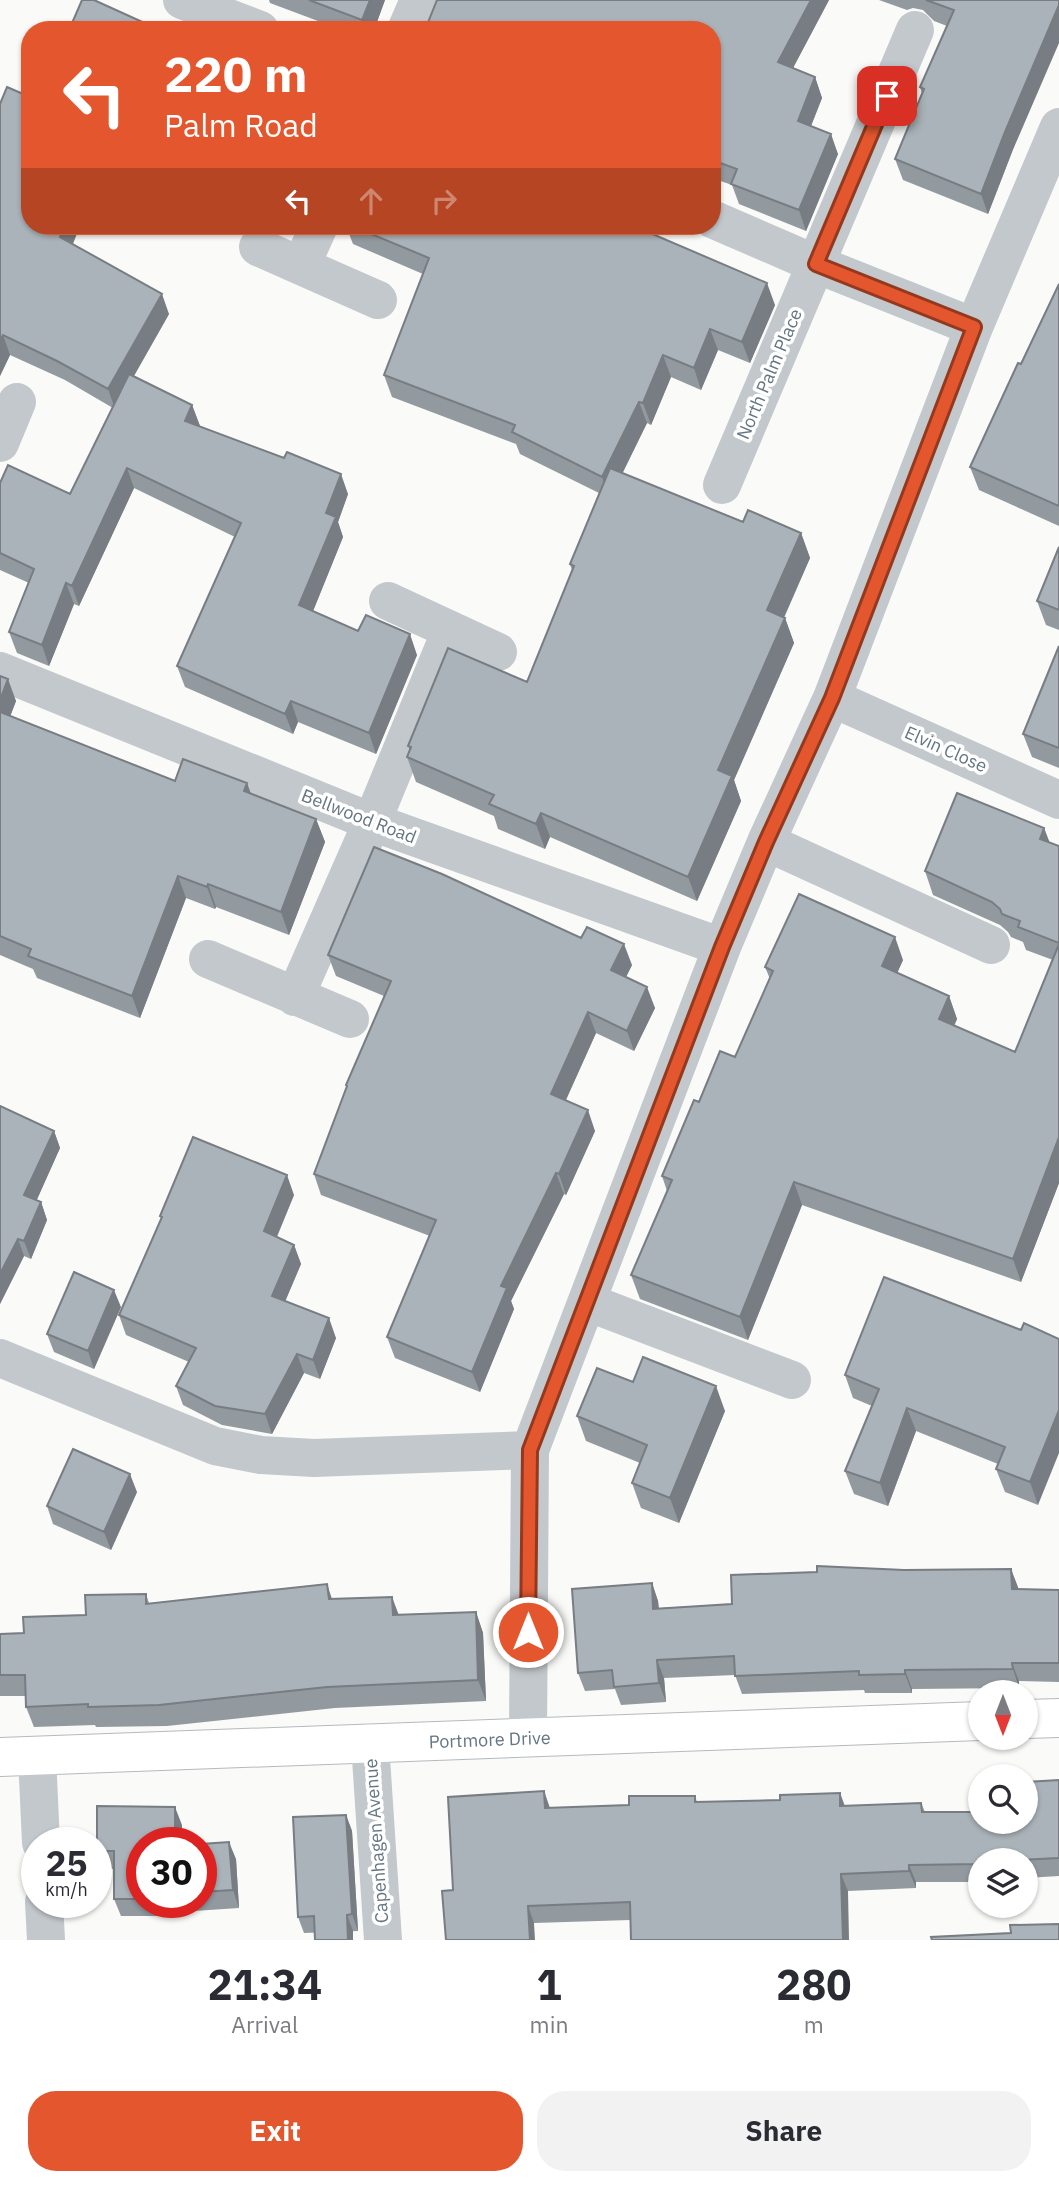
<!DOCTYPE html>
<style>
:root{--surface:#fff;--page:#f2f2f3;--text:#2b2b33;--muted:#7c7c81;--accent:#e4572e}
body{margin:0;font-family:"IBM Plex Sans",sans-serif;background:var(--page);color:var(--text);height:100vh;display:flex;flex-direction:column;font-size:26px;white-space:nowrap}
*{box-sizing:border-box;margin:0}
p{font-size:23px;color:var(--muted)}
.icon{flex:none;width:38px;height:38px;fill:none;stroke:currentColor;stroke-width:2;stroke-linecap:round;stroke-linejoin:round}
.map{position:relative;height:1940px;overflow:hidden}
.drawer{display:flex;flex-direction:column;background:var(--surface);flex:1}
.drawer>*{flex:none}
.guide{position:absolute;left:21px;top:21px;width:700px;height:214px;border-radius:28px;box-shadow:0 2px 5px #0004;background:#e4572e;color:#fff;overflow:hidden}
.needle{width:46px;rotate:180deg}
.controls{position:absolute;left:968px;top:1680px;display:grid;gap:14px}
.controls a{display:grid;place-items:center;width:70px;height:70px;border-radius:50%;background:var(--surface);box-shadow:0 2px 5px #0004;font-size:35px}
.speed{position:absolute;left:21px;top:1827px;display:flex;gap:14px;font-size:35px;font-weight:700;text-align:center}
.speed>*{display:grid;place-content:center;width:91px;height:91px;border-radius:50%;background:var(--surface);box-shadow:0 2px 5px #0004;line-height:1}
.speed small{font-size:18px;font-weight:400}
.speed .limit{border:10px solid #d22;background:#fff;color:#111}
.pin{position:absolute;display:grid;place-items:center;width:60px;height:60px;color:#fff;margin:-30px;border-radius:14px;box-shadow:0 4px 10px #0006}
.me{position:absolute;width:77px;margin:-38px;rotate:0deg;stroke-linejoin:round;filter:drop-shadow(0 0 5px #0008)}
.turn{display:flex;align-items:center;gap:24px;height:147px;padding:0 28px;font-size:32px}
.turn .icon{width:91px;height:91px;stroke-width:2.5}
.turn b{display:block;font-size:49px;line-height:60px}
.lanes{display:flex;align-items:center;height:66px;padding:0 28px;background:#0003;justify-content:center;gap:35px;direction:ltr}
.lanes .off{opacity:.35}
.eta{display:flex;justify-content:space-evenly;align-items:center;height:119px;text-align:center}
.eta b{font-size:42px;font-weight:800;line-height:49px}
.button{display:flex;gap:14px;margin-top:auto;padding:14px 28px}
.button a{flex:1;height:80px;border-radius:28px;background:var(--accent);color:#fff;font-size:28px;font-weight:800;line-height:80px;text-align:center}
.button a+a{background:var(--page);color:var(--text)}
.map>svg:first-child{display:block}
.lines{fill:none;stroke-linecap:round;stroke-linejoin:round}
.secondary-casing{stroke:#b3babf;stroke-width:40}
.street{stroke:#c3c8cc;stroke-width:38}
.secondary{stroke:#fff;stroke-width:38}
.wall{fill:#929a9f}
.shaded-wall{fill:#777d82}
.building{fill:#aab3b9;stroke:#777d82;stroke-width:2}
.route-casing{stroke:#94391e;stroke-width:18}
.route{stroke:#e4572e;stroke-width:12}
.labels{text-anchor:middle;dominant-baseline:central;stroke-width:7;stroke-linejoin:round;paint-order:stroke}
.street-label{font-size:18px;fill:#657683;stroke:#fff}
</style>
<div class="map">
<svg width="1059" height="1940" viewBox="0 0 1059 1940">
<rect width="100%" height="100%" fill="#fafaf8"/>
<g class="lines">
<g class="secondary-casing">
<g id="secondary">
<path d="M1026,1719L1059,1718"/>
<path id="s1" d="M0,1757L980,1721"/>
</g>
</g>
<path class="street" d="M182,0L260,30
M406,30L419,0
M712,219L816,264L974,327
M258,247L378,300
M301,266L319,226
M0,443L17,402
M722,485L915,30
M388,601L498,652
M0,671L372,822L722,947
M832,698L1059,800
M766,842L991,945
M208,959L350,1019
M295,997L372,822L451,630
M587,1302L792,1380
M0,1358L215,1446L261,1455L314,1458L530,1450
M528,1736L530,1450L722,947L766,842L832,698L974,327L1059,127
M370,1743L383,1940
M37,1756L41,1843
M44,1902L46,1940"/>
<use href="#secondary" class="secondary"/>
</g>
<path class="wall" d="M269,0H385L374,30H342L270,3Z
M437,0H829L793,68L815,77L822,98L811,126L838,154L806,231L739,204L732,185L712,178V30Z
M879,0H1059L1012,152L988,214L903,180L895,159L922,94L920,87L947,26L934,21L923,10L913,8L907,10Z
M0,104L30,226H80L73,244L169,314L134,376L192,405L200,426L348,494L338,522L343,537L313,611L358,631L417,655L376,754L298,722L293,734L185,687L177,666L235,537L134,488L79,606L74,604L49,666L17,653L9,632L29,583L0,570V483L70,494L113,408L65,380L10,355L0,376Z
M346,226H648L651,234L775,305L750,363L718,350L701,390L671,377L651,425L647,423L622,473L743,522L801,533L810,558L784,618H785L794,643L734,780L741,801L697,901L550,837L545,849L498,829L494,816L416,782L407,757L410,751L408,746L527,682L572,570L570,564L599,493L520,454L516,444L392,397L384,375L423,274L353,244Z
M1059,284V526L979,490L970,467Z
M1059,547V630L1046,625L1037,601Z
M1059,646V768L1032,757L1023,734Z
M0,676L16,701L10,716L175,781L247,783L251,794L316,819L325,842L289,935L216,907L215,909L186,898L140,1018L37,978L33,969L0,955Z
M1044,828L1049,842L1059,846V1183L1021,1282L802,1205L748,1340L640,1299L631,1275L667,1191L662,1176L699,1102L735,1057L770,979L765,967L903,960L897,973L949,996L957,1019L954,1026L1015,1052L1053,960L1026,950L1023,942L1011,937L1008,932L1000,925L933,895L925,871Z
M328,955L632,965L626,977L655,1008L634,1051L596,1033L566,1100L595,1131L566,1195L564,1194L511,1301L514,1309L480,1392L395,1358L387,1337L430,1236L321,1195L314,1174L347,1088L346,1085L384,996L336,976Z
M0,1106L54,1131L60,1148L36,1201L41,1202L47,1220L31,1259L24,1256L0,1304Z
M294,1195L277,1237L294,1245L301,1264L285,1301L336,1338L320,1379L304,1373L272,1434L222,1425L183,1405L176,1386L189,1362L126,1335L119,1315L161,1219L160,1216Z
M121,1307L94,1369L54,1352L47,1334Z
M1021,1330L1038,1505L1005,1492L996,1469L998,1464L916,1431L888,1506L854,1494L845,1471L872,1406L853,1398L845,1375Z
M633,1382L725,1411L679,1523L641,1508L632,1483L640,1463L586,1441L577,1416Z
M137,1492L111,1550L53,1524L47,1506Z
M1011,1569L1018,1590H1059V1682L1019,1681V1688L912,1689V1693H865L864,1690L742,1694L735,1675L664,1678L666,1702L621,1705L615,1689L585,1691L578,1673L652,1583L658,1601L659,1608L732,1604L904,1570Z
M146,1594L149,1603L332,1599L398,1615L476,1612L483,1633L486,1701L335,1708L167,1726L96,1727L95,1725L34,1727L26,1707V1696H0V1634L24,1633L86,1615Z
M1059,1780V1876L1026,1878V1860H980V1882H916V1888L848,1891L630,1920L534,1923L453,1890L544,1791L550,1808L629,1805L695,1796L697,1802L780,1800L840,1793L845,1806L921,1803L925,1812L1026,1822Z
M346,1815L352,1831L358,1931L304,1933L298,1917Z
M182,1825V1843H142V1902H201V1844L236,1859L239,1908L164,1913V1916H121L114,1899V1869H103L97,1851Z"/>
<path class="shaded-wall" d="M370,0H385L374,30H366L362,20Z
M811,0H829L785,83L778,62Z
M1059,5V43L1012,152L988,214L981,194L1005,132Z
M815,77L822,98L805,141L798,121Z
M831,134L838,154L806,231L799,210Z
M65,226H80L67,257L60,237Z
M645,226H648L654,243L643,230Z
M767,283L775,305L750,363L742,342Z
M162,294L169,314L115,409L108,389Z
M710,329L718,350L701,390L694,368Z
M3,335L10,355L0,376V341Z
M663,355L671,377L651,425L643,403Z
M639,402L647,423L610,499L602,477Z
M192,405L200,426L185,421Z
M127,468L134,488L79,606L72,586Z
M341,474L348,494L338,522L343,537L307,626L299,605L326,513Z
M801,533L810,558L776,635L767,610Z
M66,583L74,604L49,666L42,645Z
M785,618L794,643L734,780L741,801L697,901L688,877L718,770Z
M410,634L417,655L376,754L369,733Z
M8,679L16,701L4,733L0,722V700Z
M291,701L298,722L293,734L285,714Z
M247,783L255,806L244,791Z
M541,813L550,837L545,849L536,824Z
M316,819L325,842L289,935L281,912Z
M1044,828L1053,851L1040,839Z
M178,876L186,898L140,1018L132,996Z
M208,884L216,907L215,909L207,887Z
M895,937L903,960L890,989L882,966Z
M624,944L632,965L619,991L611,970Z
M647,987L655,1008L634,1051L627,1031Z
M949,996L957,1019L947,1042L939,1019Z
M588,1012L596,1033L559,1115L551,1094Z
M588,1110L595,1131L566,1195L559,1174Z
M54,1131L60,1148L31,1213L24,1195Z
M1059,1137V1183L1021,1282L1013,1259Z
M556,1173L564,1194L511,1301L514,1309L480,1392L472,1372L501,1286Z
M287,1175L294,1195L271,1250L264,1231Z
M794,1182L802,1205L748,1340L740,1317Z
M41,1202L47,1220L31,1259L24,1241Z
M18,1239L24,1256L0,1304V1274Z
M294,1245L301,1264L279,1316L272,1296Z
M114,1290L121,1307L94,1369L88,1351Z
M329,1318L336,1338L320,1379L313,1360Z
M297,1354L304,1373L272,1434L265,1414Z
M716,1386L725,1411L679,1523L670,1498Z
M907,1408L916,1431L888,1506L880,1483Z
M1059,1410V1453L1038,1505L1030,1482Z
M130,1474L137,1492L111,1550L104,1532Z
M1011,1569L1018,1587V1608L1012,1589Z
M652,1583L658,1601L660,1627L653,1609Z
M327,1584L334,1605L329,1599Z
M392,1597L400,1618L393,1615Z
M476,1612L483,1633L486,1701L478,1680Z
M657,1660L664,1678L666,1702L659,1683Z
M1012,1663L1019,1681V1688L1013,1669Z
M905,1670L912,1689V1693L905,1674Z
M544,1791L550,1809L545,1808Z
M840,1793L846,1811L840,1806Z
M175,1807L182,1825V1843H175Z
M346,1815L352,1831L358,1931L352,1914Z
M229,1842L236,1859L239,1908L233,1890Z
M909,1865L916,1882V1888L909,1871Z
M841,1874L848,1891L849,1940H843Z
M528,1906L534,1923L535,1940H530Z
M347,1915L353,1931V1940H348Z"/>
<path class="building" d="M82,0H94L160,30H69Z
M309,0H370L362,20Z
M437,0H811L778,62L815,77L798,121L831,134L799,210L731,184L737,169L712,160V30H425Z
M926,0H1059V5L1005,132L981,194L895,159L924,89L920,87L954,10Z
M7,87L30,97V226H65L60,237L162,294L108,389L57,361L3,335L0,341V104Z
M352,226H645L643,230L767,283L742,342L710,329L694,368L663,355L643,403L639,402L602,477L512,432L515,425L384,375L429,258Z
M1059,284V506L970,467L1018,363L1021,364Z
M129,374L192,405L185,421L284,458L287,452L341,474L326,513L336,517L299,605L358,631L366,615L410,634L369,733L291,701L285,714L177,666L241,523L127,468L72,586L66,583L42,645L9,632L34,569L0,553V483L8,465L70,494Z
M610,468L743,522L748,510L801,533L767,610L785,618L718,770L732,776L688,877L541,813L536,824L489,804L494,795L407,757L411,747L408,746L448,648L527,682L574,566L570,564Z
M1059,547V610L1037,601Z
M1059,646V748L1023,734Z
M0,676L8,679L0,700Z
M0,712L175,781L183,759L247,783L244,791L316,819L281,912L208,884L207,887L178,876L132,996L28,956L31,949L0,936Z
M957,793L1044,828L1040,839L1059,846V943L1018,927L1020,921L1002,914L1000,909L992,902L925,871Z
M374,847L442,874L581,938L587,927L624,944L611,970L647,987L627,1031L588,1012L551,1094L588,1110L559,1174L556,1173L501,1286L507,1288L472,1372L387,1337L436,1220L314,1174L347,1086L346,1085L391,981L328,955Z
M799,894L895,937L882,966L949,996L939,1019L1015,1052L1059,944V1137L1013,1259L794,1182L740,1317L631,1275L672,1180L662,1176L694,1100L699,1102L720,1051L735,1057L773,971L765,967Z
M0,1106L54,1131L24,1195L41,1202L24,1241L18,1239L0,1274Z
M193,1137L287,1175L264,1231L294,1245L272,1296L329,1318L313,1360L297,1354L265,1414L215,1406L176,1386L196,1348L119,1315L162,1217L160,1216Z
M74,1272L114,1290L88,1351L47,1334Z
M884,1277L1021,1330L1024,1323L1059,1339V1410L1030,1482L996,1469L1005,1447L907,1408L880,1483L845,1471L879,1389L845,1375Z
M643,1357L716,1386L670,1498L632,1483L647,1445L577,1416L597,1368L633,1382Z
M73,1449L130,1474L104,1532L47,1506Z
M817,1566L904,1570L1011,1569L1012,1589L1059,1590V1663H1012L1013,1669L905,1670V1674L859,1675V1671L735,1676L734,1656L657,1660L659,1683L614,1687L612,1670L578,1673L572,1589L652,1583L653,1609L732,1604L731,1575L817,1572Z
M327,1584L329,1599L392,1597L393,1615L476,1612L478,1680L327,1687L159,1705L88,1707V1704L26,1707L25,1675H0V1634L24,1633L23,1617L86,1615L85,1595L146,1594V1604Z
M1059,1780V1858L1019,1860H980V1864L909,1865V1871L841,1874L843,1940H631L630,1902L528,1906L530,1940H446L442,1891L453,1890L448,1797L544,1791L545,1808L629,1805V1796H695V1802L780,1800V1795L840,1793V1806L921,1803L922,1812H980V1822H1026V1782Z
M97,1806L175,1807V1843H142V1899H114V1851H97Z
M346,1815L352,1914L347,1915L348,1940H315L314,1916L298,1917L293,1817Z
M229,1842L233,1890L201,1892V1844Z
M1059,1924V1940H932L931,1937L1011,1933L1010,1925Z"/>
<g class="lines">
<g class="route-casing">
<path id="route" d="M528,1632L530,1450L722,947L766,842L832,698L974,327L816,264L887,96"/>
</g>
<use href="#route" class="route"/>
</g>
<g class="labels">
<g class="street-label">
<text transform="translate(769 374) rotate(-67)">North Palm Place</text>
<text transform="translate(946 749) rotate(24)">Elvin Close</text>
<text transform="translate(359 816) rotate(21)">Bellwood Road</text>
<text stroke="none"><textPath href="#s1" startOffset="490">Portmore Drive</textPath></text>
<text transform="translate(376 1841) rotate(-94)">Capenhagen Avenue</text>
</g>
</g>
</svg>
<div class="controls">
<a><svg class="needle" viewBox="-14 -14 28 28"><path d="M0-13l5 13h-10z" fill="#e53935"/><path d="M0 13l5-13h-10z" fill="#7c7c81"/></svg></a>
<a><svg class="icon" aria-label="search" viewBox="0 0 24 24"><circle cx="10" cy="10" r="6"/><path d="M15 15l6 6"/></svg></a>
<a><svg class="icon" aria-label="layers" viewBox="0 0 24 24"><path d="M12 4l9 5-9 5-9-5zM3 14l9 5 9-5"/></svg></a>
</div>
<div class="speed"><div>25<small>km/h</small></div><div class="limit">30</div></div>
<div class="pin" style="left:887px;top:96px;background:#d93025"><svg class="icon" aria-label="arrive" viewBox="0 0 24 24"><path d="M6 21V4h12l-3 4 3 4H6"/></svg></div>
<svg class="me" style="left:528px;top:1632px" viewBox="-20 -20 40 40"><circle r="17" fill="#e4572e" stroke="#fff" stroke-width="3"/><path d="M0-11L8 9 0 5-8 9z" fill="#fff"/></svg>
<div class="guide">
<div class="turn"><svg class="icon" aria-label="left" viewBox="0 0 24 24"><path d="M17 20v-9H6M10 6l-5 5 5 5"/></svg><div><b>220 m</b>Palm Road</div></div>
<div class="lanes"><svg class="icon" aria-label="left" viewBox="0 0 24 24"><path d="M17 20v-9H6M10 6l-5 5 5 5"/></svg><svg class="icon off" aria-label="ahead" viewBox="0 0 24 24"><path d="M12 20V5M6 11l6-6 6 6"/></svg><svg class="icon off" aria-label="right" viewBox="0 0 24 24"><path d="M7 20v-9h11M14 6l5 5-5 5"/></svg></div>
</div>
</div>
<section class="drawer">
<div class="eta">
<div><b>21:34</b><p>Arrival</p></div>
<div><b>1</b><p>min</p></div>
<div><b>280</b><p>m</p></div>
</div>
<div class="button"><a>Exit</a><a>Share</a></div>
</section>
